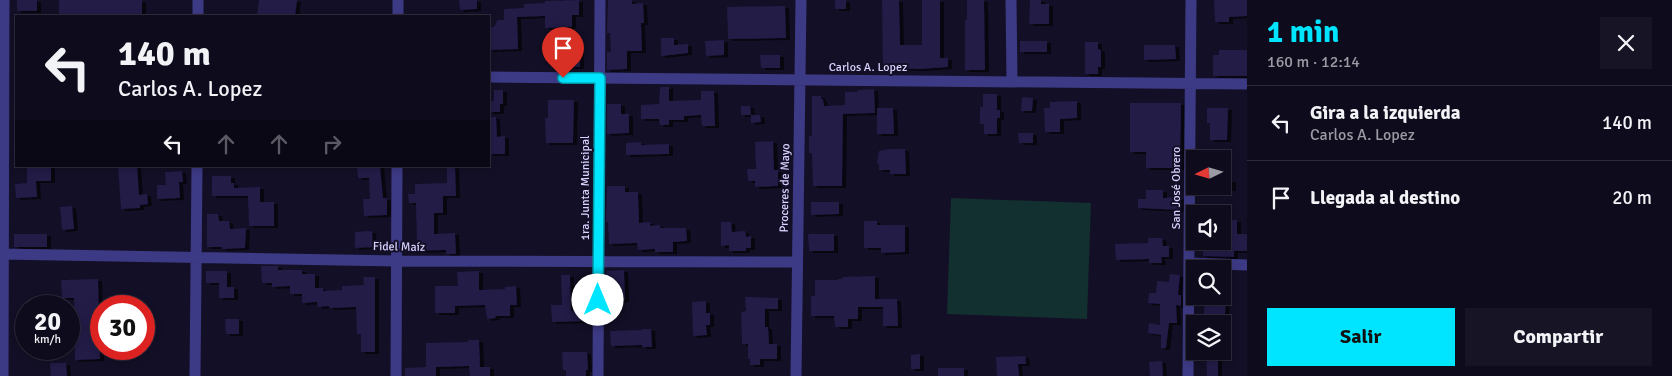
<!DOCTYPE html>
<html lang="es">
<meta charset="utf-8">
<style>
:root{--surface:#0e0b1c;--page:#171425;--text:#f1f3f6;--muted:#9b9ba3;--line:#2e2b3b;--accent:#00e5ff}
body{margin:0;font-family:Signika,sans-serif;background:var(--page);color:var(--text);height:100vh;display:flex;flex-direction:column;font-size:19px;white-space:nowrap}
*{box-sizing:border-box;margin:0}
p{font-size:16px;color:var(--muted)}
.icon{flex:none;width:28px;height:28px;fill:none;stroke:currentColor;stroke-width:2;stroke-linecap:round;stroke-linejoin:round}
.map{position:relative;flex:1;overflow:hidden}
.details{display:flex;flex-direction:column;background:var(--surface);width:425px}
.details>*{flex:none}
.hud{position:absolute;left:15px;top:15px;width:475px;height:152px;border-radius:0px;box-shadow:0 2px 8px #0003,0 0 0 1px var(--line);background:#0e0b1c;color:var(--text);overflow:hidden}
.needle{width:32px;rotate:265deg}
.buttons{position:absolute;left:1186px;top:150px;display:grid;gap:10px}
.buttons a{display:grid;place-items:center;width:45px;height:45px;border-radius:0px;background:var(--surface);box-shadow:0 2px 8px #0003,0 0 0 1px var(--line);font-size:25px}
.speed{position:absolute;left:15px;top:295px;display:flex;gap:10px;font-size:25px;font-weight:700;text-align:center}
.speed>*{display:grid;place-content:center;width:65px;height:65px;border-radius:50%;background:var(--surface);box-shadow:0 2px 8px #0003,0 0 0 1px var(--line);line-height:1}
.speed small{font-size:12px;font-weight:400}
.speed .limit{border:8px solid #d22;background:#fff;color:#111}
.pin{position:absolute;display:grid;place-items:center;width:42px;height:42px;color:#fff;margin:-51px -21px;border-radius:50% 50% 50% 0;rotate:-45deg;box-shadow:0 0 5px #0007}
.pin .icon{rotate:45deg}
.me{position:absolute;width:55px;margin:-28px;rotate:0deg;stroke-linejoin:round;filter:drop-shadow(0 0 4px #0008)}
.turn{display:flex;align-items:center;gap:18px;height:105px;padding:0 20px;font-size:22px}
.turn .icon{width:65px;height:65px;stroke-width:2.5}
.turn b{display:block;font-size:35px;line-height:42px}
.lanes{display:flex;align-items:center;height:48px;padding:0 20px;background:#0003;justify-content:center;gap:25px;direction:ltr}
.lanes .off{opacity:.35}
.round{display:grid;place-items:center;flex:none;width:52px;height:52px;border-radius:0px;background:var(--page)}
.headline{display:flex;align-items:center;justify-content:space-between;height:85px;padding:0 20px}
h1{font-size:30px;font-weight:700;line-height:38px;color:var(--accent)}
.button{display:flex;gap:10px;margin-top:auto;padding:10px 20px}
.button a{flex:1;height:58px;border-radius:0px;background:var(--accent);color:#111;font-size:20px;font-weight:700;line-height:58px;text-align:center}
.button a+a{background:var(--page);color:var(--text)}
ul{padding:0;list-style:none}
li{display:flex;align-items:center;gap:15px;height:75px;padding:0 20px;border-top:1px solid var(--line)}
li div{flex:1}
li b{display:block;font-size:19px}
li em{font-style:normal}
main{display:flex;flex:1;min-height:0}
.map>svg:first-child{display:block}
.green{fill:#12302f}
.building{fill:#241b47;filter:url(#shadow)}
.lines{fill:none;stroke-linecap:round;stroke-linejoin:round}
.street{stroke:#3d3a85;stroke-width:11}
.route-casing{stroke:#0095a6;stroke-width:12}
.route{stroke:#00e5ff;stroke-width:9}
.labels{text-anchor:middle;dominant-baseline:central;stroke-width:4;stroke-linejoin:round;paint-order:stroke}
.street-label{font-size:12px;fill:#d9d4ff;stroke:#130f26}
</style>
<main>
<div class="map">
<svg width="1247" height="376" viewBox="0 0 1247 376">
<defs>
<filter id="shadow"><feDropShadow dx="4" dy="2" stdDeviation="0" flood-color="#0009"/></filter>
</defs>
<rect width="100%" height="100%" fill="#130f26"/>
<path class="green" d="M951,198L1091,203L1087,319L947,314Z"/>
<path class="building" d="M17,0H37V11H17Z
M59,0H142V16H59Z
M259,0H297L295,16H257Z
M459,0H477V9L460,10Z
M579,0V15H572V27L545,28V16L517,17L518,49L489,50V28L495,26L497,20H504V9L524,8V4L545,3V1Z
M608,0H632V4L643,3L644,23H641L642,51H627V69L607,70V52H611L610,33H607Z
M835,0H846V9H835Z
M882,0H899L900,45H922V0H940V58H948V67L920,69L883,68Z
M967,0H984L985,70H965V20H967Z
M1030,0H1041V4H1049V24H1029Z
M1214,0H1247V16L1229,17V22H1215Z
M785,6L786,38L728,39L727,7Z
M661,38H674V45L688,44V53L661,56Z
M724,40V55L706,56L705,41Z
M1020,41H1047V52H1020Z
M1085,42H1098V49L1101,50V67H1098V74H1085Z
M1144,45H1175L1176,59L1144,60Z
M580,49V67H570V65H559V50Z
M1219,50H1247V76H1213V55H1219Z
M760,55H780V68H761Z
M660,87H669V101L701,100V91H714L715,126H702L701,115L684,116V120H669V125H660L659,119H641V105L659,104Z
M874,89L875,113L843,114L842,186H813L812,153H809V136H812V96H821V99H823L824,106L845,105V92H858V90Z
M494,90H503V104H500V112H489V101H494Z
M983,94H997V110H1000V118H997V134H984V124H980V107H983Z
M1022,97L1033,98L1032,111H1021Z
M548,100H574L573,143H546L545,118H548Z
M1077,101V118L1060,119V132H1045L1044,108H1050V102Z
M1130,103H1181L1180,168H1146V152H1130Z
M607,104H621V114H629V133L607,134Z
M741,106H750L751,115H741Z
M877,108H893L894,134H877Z
M1207,108H1228L1227,140H1210V123H1207Z
M751,115H760L761,122L751,123Z
M489,117H496L497,137L505,136V154H489Z
M1018,133H1033V143H1019Z
M773,141L774,170H778V186L755,187V181H748L747,169H756L755,142Z
M641,142V145L669,144V154L626,155V143Z
M889,149H905L906,174H890V170H879V164L877,163L879,151Z
M27,166H51V181H36L37,197L16,198L15,184L27,183Z
M118,166H137L139,195L147,194L148,204L140,205V208L121,209Z
M357,166H380L383,198H387V215L364,216L363,199H370L369,178H358Z
M455,166L456,196H443V213H434V234L455,233L456,254H446V250L409,251V243H417L416,203H409L408,194H415V184L447,183V167Z
M182,171L183,182H179L180,198L157,199V185H166L165,172Z
M212,176H231V183H234V188L260,187V202H274V226H249L248,196H212Z
M1222,180H1232V189H1222Z
M607,186H625V192H638L639,223L650,222V226L660,225V228H686L687,241L673,242V252H655V249L638,250L637,243L609,244L608,222H606Z
M1146,190H1163V198L1181,197V210L1138,208V199H1146Z
M811,202H839V214L811,215Z
M72,206L74,229L62,230L60,207Z
M207,214H218L219,221H229L230,229L246,228L245,248L222,249V247H207Z
M1222,220H1237V234H1247V251H1234V257L1203,256V243H1222Z
M864,221H877V225H905V252L881,253V248H864Z
M721,222H731L732,232L745,231L746,237L751,236V248H746V251H729V245L721,246Z
M372,231L373,247L355,248V232Z
M14,234H47V247H14Z
M808,234H834V251H809Z
M1148,238H1162L1163,246H1169V257H1161L1162,263H1149V259L1116,260L1115,244L1148,243Z
M261,266H278V270H302V274H315V288H323V291L342,290V286L364,285L363,277H375V352H361V334H357L356,307L329,308V306L318,307L317,302L302,303V294H290V286L272,287V283H262Z
M624,270L625,300L607,301L606,271Z
M206,271H227V287H234V298H219V283H206Z
M479,271V290L505,289V287L516,286L517,305H510V316H495L496,318L487,319L485,305L455,306V313H435V286H458L457,272Z
M1170,274L1180,275L1178,295H1181V306L1176,305L1177,323H1169L1166,348H1161V335L1148,333L1149,323L1160,325V304L1148,303L1149,293H1156L1157,281L1169,282Z
M561,275H570L571,311H586V321L552,322L551,305H562Z
M875,276V299H897L898,326H883V307H858V319H848V327H835L834,316H811V296H815V280H838V279H843L842,277Z
M98,279L100,359L75,360L74,298H62L61,280Z
M1209,296H1226L1225,315H1204L1205,299H1209Z
M745,297L778,298V309H765V327H768L769,344H777V359H760V365H750V359H748V344H742L741,312L746,311Z
M706,301V313H710V325H706L707,335L693,336L692,302Z
M225,319H239V334H226Z
M642,329H651L652,347H642V345L611,346L610,331L642,330Z
M468,340H479L480,367H490V376H470L469,366L436,367V376H405V368L426,367V343L468,342Z
M1206,351H1218V376H1207Z
M562,352H587L588,370H586V376H566V370H563Z
M920,354V369H911V355Z
M1025,356L1026,364H1018L1019,376H997L996,357Z
M1162,361L1163,376H1150L1149,362Z
M50,363H66L67,376H51Z
M938,368H964V376H938Z"/>
<g class="lines">
<path class="street" d="M198,0V16
M1011,0L1012,82
M398,16V0
M489,77L1247,84
M0,254L397,261L797,262
M1189,263L1247,265
M3,376L4,0
M195,376L197,166
M396,376L397,166
M598,376L600,0
M796,376L801,0
M1188,376L1191,0"/>
</g>
<g class="lines">
<g class="route-casing">
<path id="route" d="M563,78H600L598,300"/>
</g>
<use href="#route" class="route"/>
</g>
<g class="labels">
<g class="street-label">
<text x="868" y="67">Carlos A. Lopez</text>
<text transform="translate(585 188) rotate(-90)">1ra. Junta Municipal</text>
<text transform="translate(785 188) rotate(-89)">Proceres de Mayo</text>
<text transform="translate(1176 188) rotate(-90)">San José Obrero</text>
<text transform="translate(399 247) rotate(1)">Fidel Maíz</text>
</g>
</g>
</svg>
<div class="buttons">
<a><svg class="needle" viewBox="-14 -14 28 28"><path d="M0-13l5 13h-10z" fill="#e53935"/><path d="M0 13l5-13h-10z" fill="#9b9ba3"/></svg></a>
<a><svg class="icon" aria-label="sound" viewBox="0 0 24 24"><path d="M4 9h4l5-4v14l-5-4H4zM17 9q2 3 0 6"/></svg></a>
<a><svg class="icon" aria-label="search" viewBox="0 0 24 24"><circle cx="10" cy="10" r="6"/><path d="M15 15l6 6"/></svg></a>
<a><svg class="icon" aria-label="layers" viewBox="0 0 24 24"><path d="M12 4l9 5-9 5-9-5zM3 14l9 5 9-5"/></svg></a>
</div>
<div class="speed"><div>20<small>km/h</small></div><div class="limit">30</div></div>
<div class="pin" style="left:563px;top:78px;background:#d93025"><svg class="icon" aria-label="arrive" viewBox="0 0 24 24"><path d="M6 21V4h12l-3 4 3 4H6"/></svg></div>
<svg class="me" style="left:598px;top:300px" viewBox="-20 -20 40 40"><circle r="19" fill="#fff"/><path d="M0-13L10 11 0 6-10 11z" fill="#00e5ff"/></svg>
<div class="hud">
<div class="turn"><svg class="icon" aria-label="left" viewBox="0 0 24 24"><path d="M17 20v-9H6M10 6l-5 5 5 5"/></svg><div><b>140 m</b>Carlos A. Lopez</div></div>
<div class="lanes"><svg class="icon" aria-label="left" viewBox="0 0 24 24"><path d="M17 20v-9H6M10 6l-5 5 5 5"/></svg><svg class="icon off" aria-label="ahead" viewBox="0 0 24 24"><path d="M12 20V5M6 11l6-6 6 6"/></svg><svg class="icon off" aria-label="ahead" viewBox="0 0 24 24"><path d="M12 20V5M6 11l6-6 6 6"/></svg><svg class="icon off" aria-label="right" viewBox="0 0 24 24"><path d="M7 20v-9h11M14 6l5 5-5 5"/></svg></div>
</div>
</div>
<section class="details">
<div class="headline"><div><h1>1 min</h1><p>160 m · 12:14</p></div><a class="round"><svg class="icon" aria-label="close" viewBox="0 0 24 24"><path d="M6 6l12 12M18 6L6 18"/></svg></a></div>
<ul>
<li><svg class="icon" aria-label="left" viewBox="0 0 24 24"><path d="M17 20v-9H6M10 6l-5 5 5 5"/></svg><div><b>Gira a la izquierda</b><p>Carlos A. Lopez</p></div><em>140 m</em></li>
<li><svg class="icon" aria-label="arrive" viewBox="0 0 24 24"><path d="M6 21V4h12l-3 4 3 4H6"/></svg><div><b>Llegada al destino</b></div><em>20 m</em></li>
</ul>
<div class="button"><a>Salir</a><a>Compartir</a></div>
</section>
</main>
